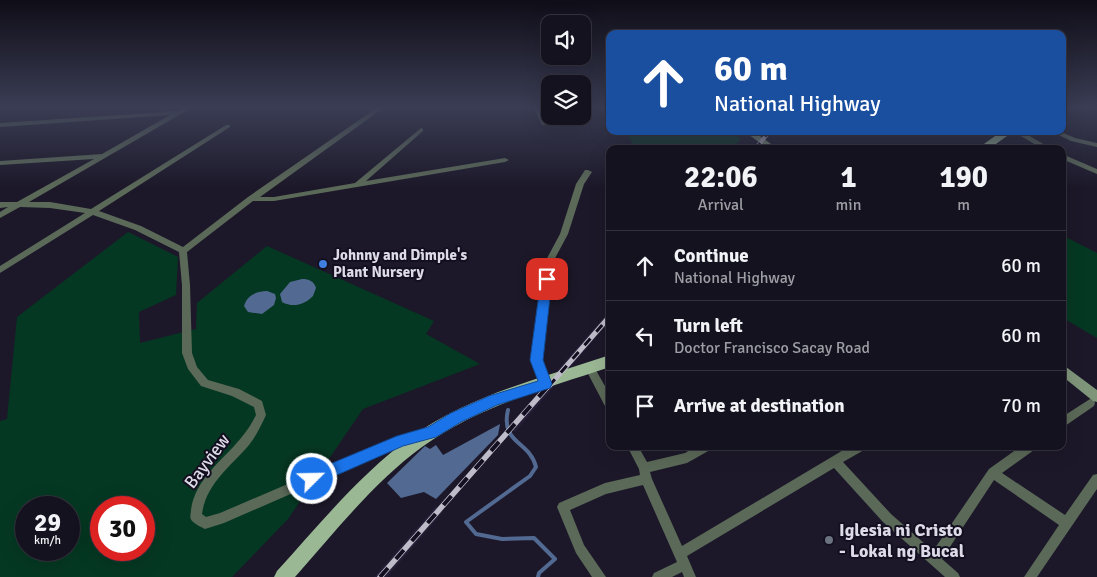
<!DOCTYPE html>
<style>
:root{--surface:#15121f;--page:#1e1b28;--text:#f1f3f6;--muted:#9d9ea4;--line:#34323d}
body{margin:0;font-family:Signika,sans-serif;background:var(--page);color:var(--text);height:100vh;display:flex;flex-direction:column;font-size:19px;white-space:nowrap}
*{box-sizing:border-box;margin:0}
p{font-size:16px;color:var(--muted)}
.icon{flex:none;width:28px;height:28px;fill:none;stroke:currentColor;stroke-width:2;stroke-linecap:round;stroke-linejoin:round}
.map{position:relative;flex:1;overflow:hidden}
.drawer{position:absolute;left:606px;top:145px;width:460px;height:305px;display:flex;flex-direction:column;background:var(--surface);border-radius:10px;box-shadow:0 5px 20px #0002,0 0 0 1px var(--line)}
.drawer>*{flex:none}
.hud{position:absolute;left:606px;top:30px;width:460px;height:105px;border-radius:10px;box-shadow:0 5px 20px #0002,0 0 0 1px var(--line);background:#1a4fa0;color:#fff;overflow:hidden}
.tools{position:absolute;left:541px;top:15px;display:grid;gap:10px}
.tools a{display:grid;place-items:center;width:50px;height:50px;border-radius:10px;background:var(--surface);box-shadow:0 5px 20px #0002,0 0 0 1px var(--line);font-size:25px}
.speed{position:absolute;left:15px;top:496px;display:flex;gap:10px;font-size:25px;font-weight:700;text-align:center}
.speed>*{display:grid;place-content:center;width:65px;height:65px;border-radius:50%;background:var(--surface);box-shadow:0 5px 20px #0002,0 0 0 1px var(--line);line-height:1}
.speed small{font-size:12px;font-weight:400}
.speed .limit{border:8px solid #d22;background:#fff;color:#111}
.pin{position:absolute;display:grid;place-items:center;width:42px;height:42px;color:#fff;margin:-21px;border-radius:10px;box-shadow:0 2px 8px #0006}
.me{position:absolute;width:55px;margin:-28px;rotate:67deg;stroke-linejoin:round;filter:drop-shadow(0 0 4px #0008)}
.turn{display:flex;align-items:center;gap:18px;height:105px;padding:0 25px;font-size:22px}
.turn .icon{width:65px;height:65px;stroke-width:2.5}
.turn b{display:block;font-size:35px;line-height:42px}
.eta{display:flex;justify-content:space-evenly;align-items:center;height:85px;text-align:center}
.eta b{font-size:30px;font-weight:700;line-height:35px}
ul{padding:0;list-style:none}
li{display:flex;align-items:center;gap:15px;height:70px;padding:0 25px;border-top:1px solid var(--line)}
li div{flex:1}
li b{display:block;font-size:19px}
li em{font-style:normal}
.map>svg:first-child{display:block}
.built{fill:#251e36}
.green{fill:#053822;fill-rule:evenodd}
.water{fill:#526991}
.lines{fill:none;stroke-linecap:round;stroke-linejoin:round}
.stream{stroke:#526991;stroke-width:4}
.minor{fill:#5b6958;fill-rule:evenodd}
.secondary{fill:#7f957a;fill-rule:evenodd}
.primary{fill:#9bb895;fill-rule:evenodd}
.rail-far2-casing{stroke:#bfbcc9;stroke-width:4}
.rail-far1-casing{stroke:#bfbcc9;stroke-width:5}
.rail-casing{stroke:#bfbcc9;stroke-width:5.5}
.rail-far2{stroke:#130f20;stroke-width:2.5;stroke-dasharray:8;stroke-linecap:butt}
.rail-far1{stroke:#130f20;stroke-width:3;stroke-dasharray:9;stroke-linecap:butt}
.rail{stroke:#130f20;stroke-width:4;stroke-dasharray:12;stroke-linecap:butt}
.route{fill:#1a73e8;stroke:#114b97}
.shop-dot{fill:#3f7fe0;stroke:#130f20;stroke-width:2}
.worship-dot{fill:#6b7280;stroke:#130f20;stroke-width:2}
.labels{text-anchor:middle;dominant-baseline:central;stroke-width:4;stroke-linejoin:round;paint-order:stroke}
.poi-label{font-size:15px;font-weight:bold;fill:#dddbe7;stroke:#130f20;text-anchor:start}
.near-street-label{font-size:18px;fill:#dddbe7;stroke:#130f20}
.near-poi-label{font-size:18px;font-weight:bold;fill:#dddbe7;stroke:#130f20;text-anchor:start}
</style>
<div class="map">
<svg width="1097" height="577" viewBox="0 0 1097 577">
<rect width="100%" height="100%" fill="#1c1829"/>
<path class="built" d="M610,310V321L515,432L508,427Z
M436,506L443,512L387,577H374Z"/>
<path class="green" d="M626,131H730L741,139L731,149H635Z
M128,232L178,257L176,295L139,312L140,343L196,329L197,303L267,246L434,321L426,334L480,364L363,409L288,519L232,577H0V421L7,419L17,317ZM26,508H69V550H26ZM101,508H144V550H101Z
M1062,235L1097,253V338L1063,318Z"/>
<path class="water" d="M302,279C309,279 314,281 316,288L313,296C304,305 293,308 282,302L280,294L290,282Z
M267,291L275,294L276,298L274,305L262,314L248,312L244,306C247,295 257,291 267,291Z
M500,424L498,435L436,499L424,492L401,498L387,483L425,446L430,449L436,445L443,455Z"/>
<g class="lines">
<path class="stream" d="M508,410C500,444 530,441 536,467L530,476L466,522L476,534L502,539L534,538L555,559L539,573L538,577"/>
<path class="minor" d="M185,107H193L29,202H50L91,209L226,125H230V127L99,211L141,226L183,247L248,197L378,107L382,109L260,197H274L355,183L421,128L423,129V131L366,181L505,158L509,160L505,162L274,201H253L187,252L190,285L192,353L197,367L208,380L239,389L262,401L266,415C261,426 256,436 249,445C230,467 206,484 202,514L206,517L220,513L402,435L420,430L424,432L425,435L424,438L403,445L224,523L205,529C201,527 195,524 192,521C189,518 191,513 191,510C195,479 223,460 241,438C247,431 252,423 256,415L254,407L232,396L201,386L188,369L182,353V285L179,252L135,230L93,215L0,273V266L85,213L50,208L20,207L0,218V212L8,207L0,208V202H17L94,159L0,165V161L102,154L170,115L0,127V123L178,111Z
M533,107H539L547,124L546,125H542Z
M1012,131H1021L1052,149H1043Z
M1050,131H1059L1075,138L1097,143V147L1071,141Z
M1062,154L1097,169V174L1062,159Z
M585,170H588L592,172L584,184L568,234L553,262L541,361L550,384L549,387L545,388L541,387L531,361L545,262L560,234L576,184Z
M590,364L593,365L610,395V410L606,408L585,368L587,365Z
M1090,399L1094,400L1095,403L1094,406L1062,428V417Z
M627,446H638L647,462L685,453L696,446H711L710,450L687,463L650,472L652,479L682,546L850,446H865L864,450L843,462L891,514L933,551L989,469L1021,446H1035L1034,450L1002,473L1065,515L1093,475L1097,474V489L1037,577H1024L1059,525L994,480L942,559L958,573L960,577H945L883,522L834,468L687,556L696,577H684L682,572L672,577H652L654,573L677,562L643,485L606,494L570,510L584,545L606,577H592L576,553L557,507L559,503L605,483L640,475L639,469Z"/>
<path class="secondary" d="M744,131H753L778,149H768Z
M1062,364L1097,390V402L1093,401L1062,376Z"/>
<path class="primary" d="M1002,131H1014L989,149H977Z
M610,355V367C545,389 478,406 422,447C373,483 335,532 295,577H274L277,571C319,525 360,474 411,437C470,395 542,378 610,355Z"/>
<g class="rail-far2-casing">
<path id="rail-far2" d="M755,149L770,131"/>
</g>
<g class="rail-far1-casing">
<path id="rail-far1" d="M549,386L610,316"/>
</g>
<g class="rail-casing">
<path id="rail" d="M380,577L550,384"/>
</g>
<use href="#rail-far2" class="rail-far2"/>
<use href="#rail-far1" class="rail-far1"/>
<use href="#rail" class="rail"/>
</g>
<linearGradient id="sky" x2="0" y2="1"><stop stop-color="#0f0d17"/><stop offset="0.57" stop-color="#3a3d54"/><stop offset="1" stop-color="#3a3d54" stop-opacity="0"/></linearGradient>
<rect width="1097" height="188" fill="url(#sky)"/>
<path class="route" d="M547,275L552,279L543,360L552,384L550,388L497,405L461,422L436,437L403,446L312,486L306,484L304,479L306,474L397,436L428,427L451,413L489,396L538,381L530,360L541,279Z"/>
<circle class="shop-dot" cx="323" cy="264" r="5"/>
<circle class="worship-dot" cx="829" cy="540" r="5"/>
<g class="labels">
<g class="poi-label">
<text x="333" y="255">Johnny and Dimple's<tspan x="333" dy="17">Plant Nursery</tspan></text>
</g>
<g class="near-street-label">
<text transform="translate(207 461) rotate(-53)">Bayview</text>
</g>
<g class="near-poi-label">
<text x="839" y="530">Iglesia ni Cristo<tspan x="839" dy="21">- Lokal ng Bucal</tspan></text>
</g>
</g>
</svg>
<div class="tools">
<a><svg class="icon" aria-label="sound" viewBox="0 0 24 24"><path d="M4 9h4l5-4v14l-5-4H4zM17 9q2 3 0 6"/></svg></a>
<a><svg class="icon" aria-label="layers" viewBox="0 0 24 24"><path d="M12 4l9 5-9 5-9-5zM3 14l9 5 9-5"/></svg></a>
</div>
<div class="speed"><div>29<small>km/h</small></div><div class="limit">30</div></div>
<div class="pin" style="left:547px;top:279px;background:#d93025"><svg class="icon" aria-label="arrive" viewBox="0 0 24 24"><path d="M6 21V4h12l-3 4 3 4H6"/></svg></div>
<svg class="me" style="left:312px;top:479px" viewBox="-20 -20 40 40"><circle r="17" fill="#1a73e8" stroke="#fff" stroke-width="3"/><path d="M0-11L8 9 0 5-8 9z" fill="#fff"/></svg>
<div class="hud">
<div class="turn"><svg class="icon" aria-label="ahead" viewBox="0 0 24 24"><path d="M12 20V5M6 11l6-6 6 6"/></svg><div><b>60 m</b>National Highway</div></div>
</div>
<section class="drawer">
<div class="eta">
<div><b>22:06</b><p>Arrival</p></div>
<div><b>1</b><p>min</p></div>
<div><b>190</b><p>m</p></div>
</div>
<ul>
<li><svg class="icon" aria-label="ahead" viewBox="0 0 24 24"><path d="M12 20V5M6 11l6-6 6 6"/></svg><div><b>Continue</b><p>National Highway</p></div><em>60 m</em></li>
<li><svg class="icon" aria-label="left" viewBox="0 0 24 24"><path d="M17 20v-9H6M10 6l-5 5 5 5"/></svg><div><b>Turn left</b><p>Doctor Francisco Sacay Road</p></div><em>60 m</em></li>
<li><svg class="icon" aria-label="arrive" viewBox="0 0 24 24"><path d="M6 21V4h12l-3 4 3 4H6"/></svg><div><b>Arrive at destination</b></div><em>70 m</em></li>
</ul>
</section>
</div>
